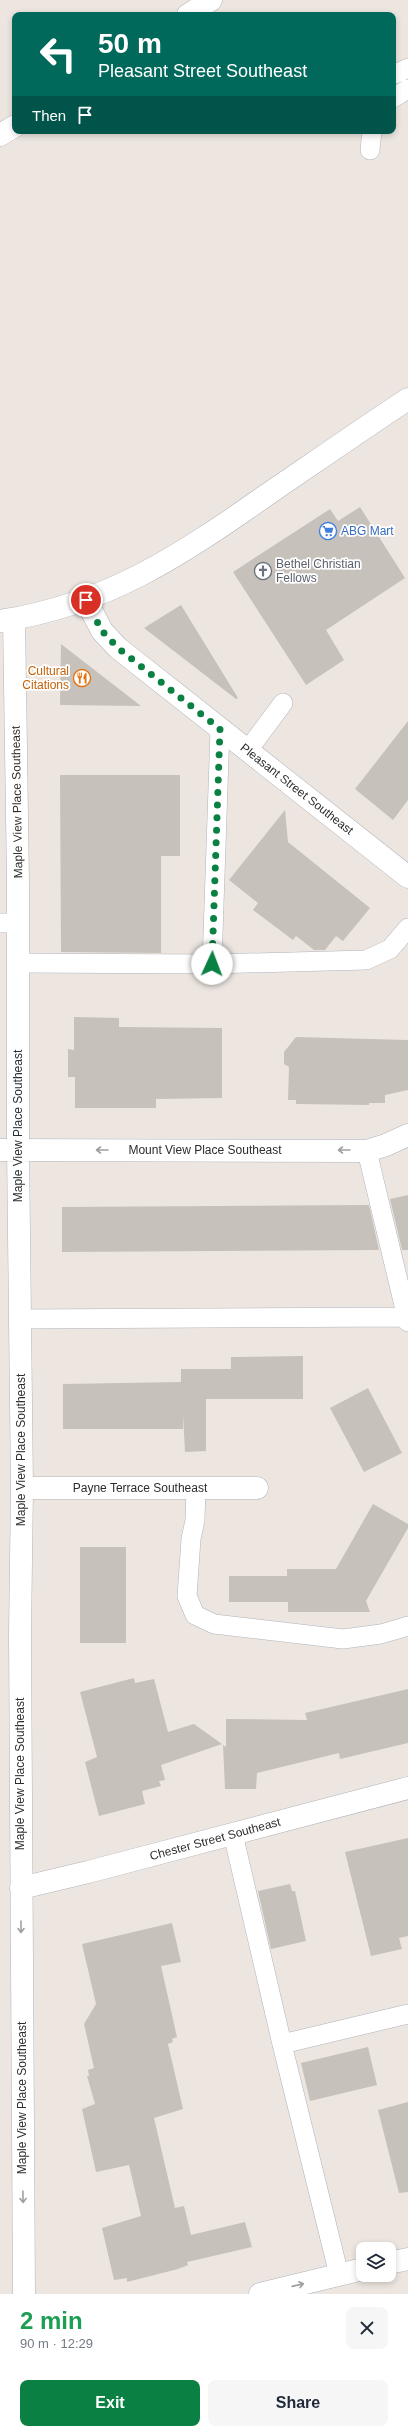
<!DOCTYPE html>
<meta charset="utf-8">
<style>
:root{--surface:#fff;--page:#f6f6f7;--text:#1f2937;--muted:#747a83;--accent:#0b8043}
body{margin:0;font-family:Arial,sans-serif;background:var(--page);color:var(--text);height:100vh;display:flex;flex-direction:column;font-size:15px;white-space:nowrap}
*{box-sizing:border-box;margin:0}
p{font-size:13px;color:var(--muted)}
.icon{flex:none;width:22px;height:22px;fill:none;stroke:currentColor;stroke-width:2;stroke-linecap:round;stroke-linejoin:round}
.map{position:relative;height:2294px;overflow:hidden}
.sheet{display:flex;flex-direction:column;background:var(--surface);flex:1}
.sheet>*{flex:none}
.banner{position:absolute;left:12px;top:12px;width:384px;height:122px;border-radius:8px;box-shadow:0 2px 6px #0003;background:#00695c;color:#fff;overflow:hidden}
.tools{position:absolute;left:356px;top:2242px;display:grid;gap:8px}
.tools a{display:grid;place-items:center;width:40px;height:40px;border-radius:8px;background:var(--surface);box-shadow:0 2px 6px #0003;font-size:20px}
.pin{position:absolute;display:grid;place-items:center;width:34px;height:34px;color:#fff;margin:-17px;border:2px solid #fff;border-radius:50%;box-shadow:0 1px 4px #0007}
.me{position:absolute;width:44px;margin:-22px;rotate:2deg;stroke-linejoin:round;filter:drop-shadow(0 0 3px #0008)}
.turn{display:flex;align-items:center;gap:14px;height:84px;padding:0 20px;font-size:18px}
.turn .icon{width:52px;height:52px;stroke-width:2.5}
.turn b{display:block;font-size:28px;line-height:34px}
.then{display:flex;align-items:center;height:38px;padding:0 20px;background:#0003;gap:8px;font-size:15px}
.round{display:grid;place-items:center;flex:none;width:42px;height:42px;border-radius:8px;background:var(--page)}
.summary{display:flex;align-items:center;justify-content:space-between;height:68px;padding:0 20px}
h1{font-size:24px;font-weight:600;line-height:30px;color:#1e9e55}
.action{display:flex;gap:8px;margin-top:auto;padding:8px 20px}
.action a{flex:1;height:46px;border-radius:8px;background:var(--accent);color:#fff;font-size:16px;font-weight:600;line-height:46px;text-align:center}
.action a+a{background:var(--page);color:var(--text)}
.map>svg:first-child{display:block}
.building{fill:#c6c1bb}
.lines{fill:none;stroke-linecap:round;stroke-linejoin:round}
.service-casing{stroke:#b0b3bb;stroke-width:20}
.minor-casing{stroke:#b0b3bb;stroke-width:23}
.secondary-casing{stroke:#b0b3bb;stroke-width:23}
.service{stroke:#fff;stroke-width:19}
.minor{stroke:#fff;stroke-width:22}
.secondary{stroke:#fff;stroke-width:22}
.oneway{stroke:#a0a0a0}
.route{stroke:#0b8043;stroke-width:7;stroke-dasharray:0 12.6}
.labels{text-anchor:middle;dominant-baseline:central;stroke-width:3.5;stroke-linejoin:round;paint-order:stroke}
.shop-label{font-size:12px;fill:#366cbe;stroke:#fff;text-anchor:start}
.worship-label{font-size:12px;fill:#5b616d;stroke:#fff;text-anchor:start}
.food-label{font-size:12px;fill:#c56008;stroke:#fff;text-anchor:end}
.street-label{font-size:12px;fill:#2c2c2c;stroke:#fff}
</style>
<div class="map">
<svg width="408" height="2294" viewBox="0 0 408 2294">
<rect width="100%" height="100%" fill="#ede6e0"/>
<path class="building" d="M360,507L405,578L326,630L344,660L306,685L233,572L330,509L338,521Z
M181,605L238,698L236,699L144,628Z
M61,644L141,706L60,705Z
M408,721V800L393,820L355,789Z
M60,775H180V856H161V953L61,952Z
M285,810L288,842L370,908L343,941L336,936L325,950H314L296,936L293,940L253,910L258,903L229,880Z
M74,1017L119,1018V1027L222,1028V1098L156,1099V1108H75V1077H68V1049L74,1050Z
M296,1037L408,1040V1090L385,1095V1103H369V1105L296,1104V1100H288L289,1067L284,1064V1052Z
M408,1195V1250H402L390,1199Z
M369,1205L379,1250L62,1252V1207Z
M303,1356V1399H206V1451L185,1452L183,1414V1429H63V1384L181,1382V1369H231V1357Z
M368,1388L402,1453L364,1472L330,1408Z
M373,1504L408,1524V1528L366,1601L370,1612H288V1602H229V1576H287V1569H336Z
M80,1547H126V1643H80Z
M134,1678L135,1683L154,1679L168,1732L194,1724L222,1744L161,1765L165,1780L159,1781L161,1786L142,1791L145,1804L99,1816L85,1762L97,1757L80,1692Z
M408,1689V1743L340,1759L339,1753L257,1773L256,1789H225L223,1745L226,1747V1719L307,1720L305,1713Z
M408,1838V1936L399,1938L402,1949L371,1956L345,1852Z
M290,1884L292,1891H295L306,1941L271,1949L258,1891Z
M172,1923L181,1962L161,1966L177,2037L172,2039L173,2042L168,2044L183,2109L154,2118L175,2208L184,2206L191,2235L245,2222L252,2247L187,2262L188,2265L178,2269L127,2282V2278L114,2280L102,2228L141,2216L129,2165L96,2172L82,2109L95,2104L87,2076H89L88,2070L94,2068L84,2024L96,2004L82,1944Z
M368,2047L377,2085L310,2101L301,2063Z
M408,2102V2192L399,2193L378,2110Z"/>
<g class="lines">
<g class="service-casing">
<path id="service" d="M393,75L408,68
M393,98L408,89
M370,150L372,131
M248,750L283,703
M0,923H18
M18,963L212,964L366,960L390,949L408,928
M212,964L220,729
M367,1151L408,1322
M19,1319L407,1317
M196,1488L195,1520L191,1539L187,1596L195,1615L214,1624L343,1639L381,1634L408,1626
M233,1834L282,2044
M339,2275L282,2044L408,2014"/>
</g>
<g class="minor-casing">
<path id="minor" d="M188,15L211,0
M0,135L15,126
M86,600L102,631L118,648L408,877
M14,619L18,881V1149L22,1488L20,1634L24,2294
M0,1150L367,1151L386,1145L408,1135
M22,1488H257
M21,1888L88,1872L408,1788
M389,2263L408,2259
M260,2294L363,2269"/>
</g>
<g class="secondary-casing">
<path id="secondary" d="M0,621C107,605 181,555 268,494C315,462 361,430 408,399"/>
</g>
<use href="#service" class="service"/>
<use href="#minor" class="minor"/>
<use href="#secondary" class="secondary"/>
</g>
<defs><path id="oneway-shaft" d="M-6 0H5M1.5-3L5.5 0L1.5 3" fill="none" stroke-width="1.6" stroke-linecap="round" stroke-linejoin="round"/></defs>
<g class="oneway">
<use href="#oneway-shaft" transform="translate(102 1150) rotate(-180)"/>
<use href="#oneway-shaft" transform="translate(344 1150) rotate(-180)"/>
<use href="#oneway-shaft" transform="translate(21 1927) rotate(90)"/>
<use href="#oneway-shaft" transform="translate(23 2197) rotate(89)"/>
<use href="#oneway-shaft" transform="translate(298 2285) rotate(-13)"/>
</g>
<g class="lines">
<path class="route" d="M86,600L102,631L118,648L220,729L212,964"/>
</g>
<defs>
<g id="supermarket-ring" transform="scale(0.9)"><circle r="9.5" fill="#fff" stroke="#3f7fe0" stroke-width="1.5"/><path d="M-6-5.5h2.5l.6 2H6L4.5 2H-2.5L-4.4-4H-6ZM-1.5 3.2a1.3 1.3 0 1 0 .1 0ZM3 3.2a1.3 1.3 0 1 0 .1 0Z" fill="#3f7fe0"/></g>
<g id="church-ring" transform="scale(0.9)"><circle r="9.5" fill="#fff" stroke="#6b7280" stroke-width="1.5"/><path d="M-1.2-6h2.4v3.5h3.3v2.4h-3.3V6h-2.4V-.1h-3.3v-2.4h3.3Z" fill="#6b7280"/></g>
<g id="restaurant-ring" transform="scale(0.9)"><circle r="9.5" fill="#fff" stroke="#e8710a" stroke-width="1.5"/><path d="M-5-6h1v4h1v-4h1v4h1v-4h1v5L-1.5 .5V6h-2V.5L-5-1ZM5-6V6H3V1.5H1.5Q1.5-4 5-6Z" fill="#e8710a"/></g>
</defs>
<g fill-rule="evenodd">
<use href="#supermarket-ring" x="328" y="531"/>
<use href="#church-ring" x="263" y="571"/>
<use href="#restaurant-ring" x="82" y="678"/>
</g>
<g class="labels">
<g class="shop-label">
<text x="341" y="531">ABG Mart</text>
</g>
<g class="worship-label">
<text x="276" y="564">Bethel Christian<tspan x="276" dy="14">Fellows</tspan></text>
</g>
<g class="food-label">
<text x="69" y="671">Cultural<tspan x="69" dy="14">Citations</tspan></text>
</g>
<g class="street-label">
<text transform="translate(297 789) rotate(38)">Pleasant Street Southeast</text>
<text transform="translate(17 802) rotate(-91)">Maple View Place Southeast</text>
<text transform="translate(18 1126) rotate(-90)">Maple View Place Southeast</text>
<text x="205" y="1150">Mount View Place Southeast</text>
<text transform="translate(21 1450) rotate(-90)">Maple View Place Southeast</text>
<text x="140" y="1488">Payne Terrace Southeast</text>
<text transform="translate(20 1774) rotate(-90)">Maple View Place Southeast</text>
<text transform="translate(215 1839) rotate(-15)">Chester Street Southeast</text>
<text transform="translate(22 2098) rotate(-90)">Maple View Place Southeast</text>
</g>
</g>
</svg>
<div class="tools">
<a><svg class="icon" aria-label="layers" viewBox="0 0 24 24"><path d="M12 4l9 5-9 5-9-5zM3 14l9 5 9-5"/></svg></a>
</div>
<div class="pin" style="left:86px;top:600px;background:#d93025"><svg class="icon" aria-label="arrive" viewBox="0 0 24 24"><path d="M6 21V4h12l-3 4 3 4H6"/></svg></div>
<svg class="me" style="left:212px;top:964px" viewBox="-20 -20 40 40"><circle r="19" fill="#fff"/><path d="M0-13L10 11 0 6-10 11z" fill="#0b8043"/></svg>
<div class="banner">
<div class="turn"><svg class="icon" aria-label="left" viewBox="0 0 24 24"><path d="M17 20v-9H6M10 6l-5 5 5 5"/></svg><div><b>50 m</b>Pleasant Street Southeast</div></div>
<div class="then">Then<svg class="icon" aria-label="arrive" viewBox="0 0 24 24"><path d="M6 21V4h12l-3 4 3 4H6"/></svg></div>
</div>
</div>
<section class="sheet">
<div class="summary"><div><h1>2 min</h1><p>90 m · 12:29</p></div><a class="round"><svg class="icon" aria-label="close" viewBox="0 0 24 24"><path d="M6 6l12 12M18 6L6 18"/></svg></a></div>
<div class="action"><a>Exit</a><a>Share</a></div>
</section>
